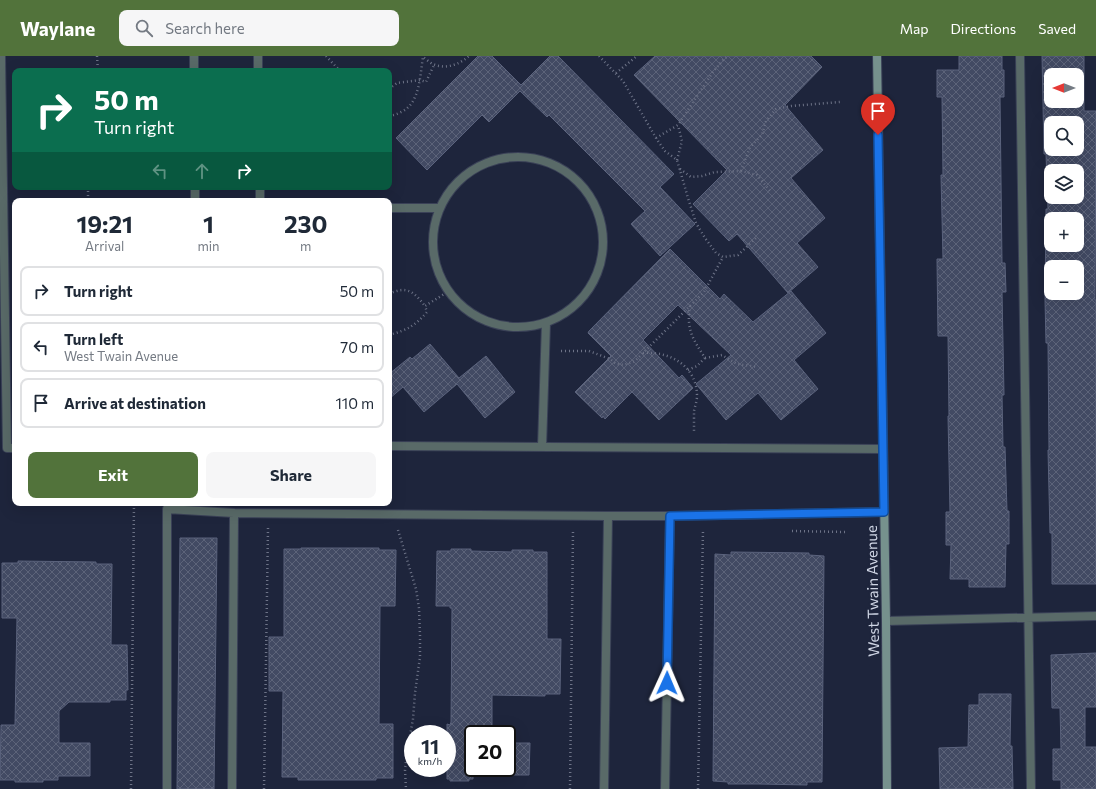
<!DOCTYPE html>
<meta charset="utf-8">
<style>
:root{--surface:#fff;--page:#f6f6f7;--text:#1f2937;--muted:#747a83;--line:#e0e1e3;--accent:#52733b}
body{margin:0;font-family:Commissioner,sans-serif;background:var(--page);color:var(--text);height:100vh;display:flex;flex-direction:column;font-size:15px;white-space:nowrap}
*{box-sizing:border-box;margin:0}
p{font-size:13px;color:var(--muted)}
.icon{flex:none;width:22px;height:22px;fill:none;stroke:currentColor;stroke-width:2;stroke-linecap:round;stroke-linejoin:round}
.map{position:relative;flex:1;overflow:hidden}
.side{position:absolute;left:12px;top:142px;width:380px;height:308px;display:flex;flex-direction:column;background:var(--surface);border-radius:8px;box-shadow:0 4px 16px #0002}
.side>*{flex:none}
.banner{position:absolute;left:12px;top:12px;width:380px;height:122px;border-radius:8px;box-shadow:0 4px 16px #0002;background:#0b6e4f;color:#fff;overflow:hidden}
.needle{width:26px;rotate:270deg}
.fabs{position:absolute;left:1044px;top:12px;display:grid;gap:8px}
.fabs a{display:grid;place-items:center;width:40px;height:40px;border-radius:8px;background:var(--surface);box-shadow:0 4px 16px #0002;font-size:20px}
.speed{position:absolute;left:404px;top:669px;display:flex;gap:8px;font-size:20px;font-weight:700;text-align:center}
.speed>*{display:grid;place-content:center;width:52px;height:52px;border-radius:50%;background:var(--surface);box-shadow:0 4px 16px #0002;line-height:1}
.speed small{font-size:10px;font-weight:400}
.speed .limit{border:2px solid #111;border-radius:6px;background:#fff;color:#111}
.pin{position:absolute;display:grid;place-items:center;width:34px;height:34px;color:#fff;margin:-41px -17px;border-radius:50% 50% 50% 0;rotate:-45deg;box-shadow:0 0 4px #0007}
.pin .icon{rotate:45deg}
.me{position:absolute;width:44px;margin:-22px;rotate:1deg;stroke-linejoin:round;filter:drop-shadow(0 0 3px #0008)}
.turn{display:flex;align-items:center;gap:14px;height:84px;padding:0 16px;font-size:18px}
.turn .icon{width:52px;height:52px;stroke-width:2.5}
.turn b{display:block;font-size:28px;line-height:34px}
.lanes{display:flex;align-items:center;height:38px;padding:0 16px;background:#0003;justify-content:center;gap:20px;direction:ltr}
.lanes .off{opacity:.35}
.eta{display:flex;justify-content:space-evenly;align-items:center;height:68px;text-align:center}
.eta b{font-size:24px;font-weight:700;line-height:28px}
.button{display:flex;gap:8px;margin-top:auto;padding:8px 16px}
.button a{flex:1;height:46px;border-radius:8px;background:var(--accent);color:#fff;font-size:16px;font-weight:700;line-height:46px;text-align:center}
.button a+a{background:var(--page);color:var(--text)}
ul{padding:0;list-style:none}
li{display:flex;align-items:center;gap:12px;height:50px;margin:0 8px 6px;padding:0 8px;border:2px solid var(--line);border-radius:8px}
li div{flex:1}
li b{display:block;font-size:15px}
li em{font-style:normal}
header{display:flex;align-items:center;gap:24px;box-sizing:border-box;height:56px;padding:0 20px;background:var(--accent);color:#fff}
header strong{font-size:19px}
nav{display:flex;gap:22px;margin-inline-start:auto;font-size:14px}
.search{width:280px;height:36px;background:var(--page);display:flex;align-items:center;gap:10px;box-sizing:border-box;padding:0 14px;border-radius:8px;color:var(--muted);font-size:15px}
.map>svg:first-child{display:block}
.building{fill:url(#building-cross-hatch);stroke:#5b637d;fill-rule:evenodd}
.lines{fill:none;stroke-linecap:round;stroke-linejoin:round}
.service-casing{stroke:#3a4157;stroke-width:10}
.minor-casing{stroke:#3a4157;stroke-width:10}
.secondary-casing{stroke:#3a4157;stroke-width:10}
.path{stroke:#6d7387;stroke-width:2.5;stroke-dasharray:1 3;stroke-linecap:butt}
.service{stroke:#596a68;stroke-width:8}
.minor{stroke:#596a68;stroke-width:8}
.secondary{stroke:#76918d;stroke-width:8}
.route-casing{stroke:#114b97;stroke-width:10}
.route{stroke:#1a73e8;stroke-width:7}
.labels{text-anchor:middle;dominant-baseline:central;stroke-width:4;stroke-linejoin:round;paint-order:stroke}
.street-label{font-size:15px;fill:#ced4e3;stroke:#1e253c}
</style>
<header>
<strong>Waylane</strong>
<div class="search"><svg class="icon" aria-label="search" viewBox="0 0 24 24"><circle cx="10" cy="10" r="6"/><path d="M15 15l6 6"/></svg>Search here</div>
<nav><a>Map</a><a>Directions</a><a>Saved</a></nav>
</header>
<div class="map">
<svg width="1096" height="733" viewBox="0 0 1096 733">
<defs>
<pattern id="building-cross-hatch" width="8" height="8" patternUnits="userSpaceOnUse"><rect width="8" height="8" fill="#424a63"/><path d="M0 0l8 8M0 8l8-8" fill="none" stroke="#5c6379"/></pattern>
</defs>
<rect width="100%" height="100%" fill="#1e253c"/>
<path class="building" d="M478,0H492L521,29L550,0H558L674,118L660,131L695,168L660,200L631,168L645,155L549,59L547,61L520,35L489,66L482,59L427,114L396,82Z
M655,0H811L822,11L785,49L823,94L791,122L825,162L797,187L818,211L788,237L737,178L729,185L693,148L727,114L634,19Z
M959,0H1002V14H1004V41H1000L1002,207H1005L1006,236H1002L1004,339H1002L1003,391H1005L1007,455H1009V488H1006L1005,531H969V523H950L951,489H946V456H950L948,360H949L948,280H938L937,203H943L941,119H943L942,41H937V14H959Z
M1042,0H1084V55H1096L1095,244H1096V528H1052V477H1050L1048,394H1049L1048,287H1046L1045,244L1046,153H1048L1046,98H1044ZM1051,19H1077V45H1051ZM1051,67H1077V93H1051ZM1051,115H1077V141H1051ZM1051,163H1077V189H1051ZM1051,211H1077V237H1051Z
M670,193L720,243L724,238L753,266L791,235L826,277L794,304L818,333L781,364L758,337L726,364L696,328L731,299L678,249L643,284L679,322L682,319L693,332L659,364L632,336L605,363L603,360L602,362L575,336L611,300L588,277L589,275Z
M430,288L459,322L486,300L515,336L485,362L457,328L424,356L403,331L389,343V318L410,301L412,303Z
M180,482H217L214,733H177Z
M301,492H379V494H396L395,550H380L379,668H393V722H376V724H298V721H282L283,635H269V581H284V493H301Z
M451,493H471V495L512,496V494H533V496H547V583H561L560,638H545V640L492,639V678H473V723H469V725H450V723H447V668L450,669L451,666L452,552H450V550H436L437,495H451Z
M731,496L809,497V499L824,500L822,726H807V729L758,728H728V726L713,725L715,498L731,499Z
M18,505L96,506V508H112L111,589H127L128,634H126V644H110V646H69L59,655V687H90V720H58V724H43V726H15V724H0L1,669H15L17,562H2V507H18Z
M1096,597V651H1085V691H1096V733H1061V724H1053V693H1061L1060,652H1052L1051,599Z
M979,638H1011L1010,690H1012L1013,733H940L939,692L968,691L969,649H979Z
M508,687H530L529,719H508Z"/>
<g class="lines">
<g class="service-casing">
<path id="service" d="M1,0L7,392H15
M194,0V15
M258,0V15
M433 186a85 85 0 1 1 170 0a85 85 0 1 1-170 0Z
M195,131V145
M260,131V145
M389,152H440
M389,390L883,393
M542,391L546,267
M234,457L608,460L604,733
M608,460H670L665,733
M670,460L884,456
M167,733V453L234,457L232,733"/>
</g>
<g class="minor-casing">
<path id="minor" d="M1020,0L1031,733
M886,565L1096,560"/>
</g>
<g class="secondary-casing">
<path id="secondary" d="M877,0L886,565L887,733"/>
</g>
<path class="path" d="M97,0L98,15
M326,0L340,15
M599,0L623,25L656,82L665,95L677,104L688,142L696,167L705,182L716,197L723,201L738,199L757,181
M616,17L637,0
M389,33L397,27L420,24L426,26L434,9
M389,59C393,60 397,58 401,56C420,48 420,19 423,1C426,3 430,7 433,8C446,14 460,8 469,0
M656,82L678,69L713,16L724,3L728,0
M677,104L682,85L678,69
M680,113L691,121L702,120L715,116L741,115L757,119L771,136
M741,115L750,91L762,79L766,65L776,53L791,50L840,46
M88,131V145
M389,238C407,229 414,236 425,250
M690,250C686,274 693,283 705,302L722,299L737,308L758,311
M389,279C407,274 415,270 427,256L425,250L449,235
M561,295H589L610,303L616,308L624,309L635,305L704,236L723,201
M643,297C670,295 697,310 697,340C697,345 695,350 694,355C694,362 694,370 694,377
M688,314L697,310L705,302
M398,474L416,533L419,552L420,579V601L415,637L413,663L407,696L405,714L406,733
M792,475L845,476
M131,733L134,447
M264,733L268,472
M570,733L573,474
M698,733L703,474"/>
<use href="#service" class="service"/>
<use href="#minor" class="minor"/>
<use href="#secondary" class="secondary"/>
</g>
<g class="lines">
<g class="route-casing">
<path id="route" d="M667,627L670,460L884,456L878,79"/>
</g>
<use href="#route" class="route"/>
</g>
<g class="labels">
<g class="street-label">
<text transform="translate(872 535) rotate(-91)">West Twain Avenue</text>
</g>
</g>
</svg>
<div class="fabs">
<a><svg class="needle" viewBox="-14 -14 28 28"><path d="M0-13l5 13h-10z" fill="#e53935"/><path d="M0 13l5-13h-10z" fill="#747a83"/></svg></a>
<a><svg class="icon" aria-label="search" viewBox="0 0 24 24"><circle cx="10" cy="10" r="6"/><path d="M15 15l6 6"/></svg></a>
<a><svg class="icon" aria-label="layers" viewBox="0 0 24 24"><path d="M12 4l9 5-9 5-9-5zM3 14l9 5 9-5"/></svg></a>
<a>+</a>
<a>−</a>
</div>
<div class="speed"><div>11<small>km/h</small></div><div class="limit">20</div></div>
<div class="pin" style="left:878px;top:79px;background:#d93025"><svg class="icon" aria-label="arrive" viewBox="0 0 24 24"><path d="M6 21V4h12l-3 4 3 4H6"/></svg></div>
<svg class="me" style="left:667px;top:627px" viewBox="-20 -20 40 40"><path d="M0-17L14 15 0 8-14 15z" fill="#1a73e8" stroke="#fff" stroke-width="4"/></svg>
<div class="banner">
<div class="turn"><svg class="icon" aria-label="right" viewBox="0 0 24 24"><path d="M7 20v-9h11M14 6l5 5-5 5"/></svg><div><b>50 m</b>Turn right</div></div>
<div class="lanes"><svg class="icon off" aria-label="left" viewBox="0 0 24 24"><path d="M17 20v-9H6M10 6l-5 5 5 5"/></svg><svg class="icon off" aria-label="ahead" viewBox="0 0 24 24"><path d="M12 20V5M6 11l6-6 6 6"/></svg><svg class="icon" aria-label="right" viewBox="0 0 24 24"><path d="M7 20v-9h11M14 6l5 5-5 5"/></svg></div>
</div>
<section class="side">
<div class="eta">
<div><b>19:21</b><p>Arrival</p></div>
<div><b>1</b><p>min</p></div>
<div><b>230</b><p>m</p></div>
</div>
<ul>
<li><svg class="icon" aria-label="right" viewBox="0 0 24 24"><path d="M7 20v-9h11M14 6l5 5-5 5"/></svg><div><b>Turn right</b></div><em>50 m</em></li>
<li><svg class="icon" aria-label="left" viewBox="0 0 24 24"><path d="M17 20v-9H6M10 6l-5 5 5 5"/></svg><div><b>Turn left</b><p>West Twain Avenue</p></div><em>70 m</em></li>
<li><svg class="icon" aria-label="arrive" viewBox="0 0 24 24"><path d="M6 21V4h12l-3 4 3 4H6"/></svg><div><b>Arrive at destination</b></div><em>110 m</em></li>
</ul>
<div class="button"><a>Exit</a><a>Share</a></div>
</section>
</div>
